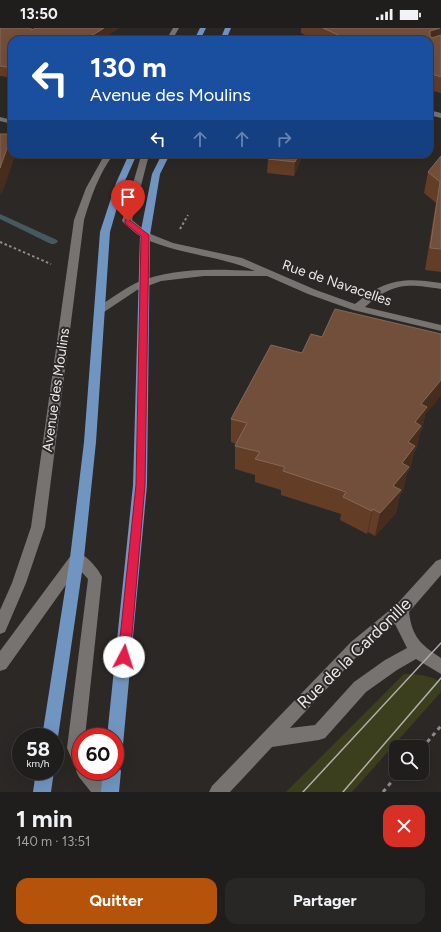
<!DOCTYPE html>
<html lang="fr">
<meta charset="utf-8">
<style>
:root{--surface:#201e1c;--page:#282725;--text:#f1f3f6;--muted:#a2a2a3;--line:#3d3c3b;--accent:#b45309}
body{margin:0;font-family:Figtree,sans-serif;background:var(--page);color:var(--text);height:100vh;display:flex;flex-direction:column;font-size:15px;white-space:nowrap}
*{box-sizing:border-box;margin:0}
p{font-size:13px;color:var(--muted)}
.icon{flex:none;width:22px;height:22px;fill:none;stroke:currentColor;stroke-width:2;stroke-linecap:round;stroke-linejoin:round}
.map{position:relative;height:764px;overflow:hidden}
.panel{display:flex;flex-direction:column;background:var(--surface);flex:1}
.panel>*{flex:none}
.hud{position:absolute;left:8px;top:8px;width:425px;height:122px;border-radius:12px;box-shadow:0 4px 16px #0002,0 0 0 1px var(--line);background:#1a4fa0;color:#fff;overflow:hidden}
.fabs{position:absolute;left:389px;top:712px;display:grid;gap:8px}
.fabs a{display:grid;place-items:center;width:40px;height:40px;border-radius:8px;background:var(--surface);box-shadow:0 4px 16px #0002,0 0 0 1px var(--line);font-size:20px}
.speed{position:absolute;left:12px;top:700px;display:flex;gap:8px;font-size:20px;font-weight:700;text-align:center}
.speed>*{display:grid;place-content:center;width:52px;height:52px;border-radius:50%;background:var(--surface);box-shadow:0 4px 16px #0002,0 0 0 1px var(--line);line-height:1}
.speed small{font-size:10px;font-weight:400}
.speed .limit{border:6px solid #d22;background:#fff;color:#111}
.pin{position:absolute;display:grid;place-items:center;width:34px;height:34px;color:#fff;margin:-41px -17px;border-radius:50% 50% 50% 0;rotate:-45deg;box-shadow:0 0 4px #0007}
.pin .icon{rotate:45deg}
.me{position:absolute;width:44px;margin:-22px;rotate:5deg;stroke-linejoin:round;filter:drop-shadow(0 0 3px #0008)}
.turn{display:flex;align-items:center;gap:14px;height:84px;padding:0 16px;font-size:18px}
.turn .icon{width:52px;height:52px;stroke-width:2.5}
.turn b{display:block;font-size:28px;line-height:34px}
.lanes{display:flex;align-items:center;height:38px;padding:0 16px;background:#0003;justify-content:center;gap:20px;direction:ltr}
.lanes .off{opacity:.35}
.round{display:grid;place-items:center;flex:none;width:42px;height:42px;border-radius:12px;background:var(--page)}
.overview{display:flex;align-items:center;justify-content:space-between;height:68px;padding:0 16px}
h1{font-size:24px;font-weight:700;line-height:30px}
.button{display:flex;gap:8px;margin-top:auto;padding:8px 16px}
.button a{flex:1;height:46px;border-radius:12px;background:var(--accent);color:#fff;font-size:16px;font-weight:700;line-height:46px;text-align:center}
.button a+a{background:var(--page);color:var(--text)}
.status{display:flex;justify-content:space-between;align-items:center;height:28px;padding:0 20px;background:var(--surface);direction:ltr}
.status svg{height:11px;fill:currentColor}
.map>svg:first-child{display:block}
.green{fill:#3c3f1d}
.lines{fill:none;stroke-linecap:round;stroke-linejoin:round}
.stream{fill:#465960;fill-rule:evenodd}
.path-far1{stroke:#8f8c8b;stroke-width:2;stroke-dasharray:2.5 2.5;stroke-linecap:butt}
.path{stroke:#8f8c8b;stroke-width:3;stroke-dasharray:4 4;stroke-linecap:butt}
.minor{fill:#767371;fill-rule:evenodd}
.major{fill:#7195c1;fill-rule:evenodd}
.tram{stroke:#b0aeac;stroke-width:1.5}
.wall{fill:#633d26}
.shaded-wall{fill:#472d1d}
.building{fill:#724f3b;stroke:#856856}
.route{fill:#e11d48;stroke:#92132f}
.labels{text-anchor:middle;dominant-baseline:central;stroke-width:4;stroke-linejoin:round;paint-order:stroke}
.street-label{font-size:14px;fill:#ebe9e8;stroke:#2b2826}
.near-street-label{font-size:17px;fill:#ebe9e8;stroke:#2b2826}
</style>
<div class="status"><b>13:50</b><svg viewBox="0 0 49 12"><path d="M0 12V9h3v3zM5 12V6h3v6zM10 12V3h3v9zM15 12V0h3v12zM26 1h20v11H26zM47 4h2v5h-2z"/></svg></div>
<div class="map">
<svg width="441" height="764" viewBox="0 0 441 764">
<rect width="100%" height="100%" fill="#2b2826"/>
<path class="green" d="M404,646C418,646 429,647 441,654V664L352,764H286Z"/>
<g class="lines">
<path class="stream" d="M0,186L57,212L58,214L54,216H51L0,191Z"/>
<path class="path-far1" d="M180,201L188,187
M0,214L51,236"/>
<path class="path" d="M422,720L441,698
M383,764L399,745"/>
<path class="minor" d="M173,0H179L172,12H166Z
M429,82L441,85V90L429,87Z
M0,89L12,92V96L0,93Z
M105,126H114C99,145 91,169 84,192L45,499L26,555L5,604L0,606V582L12,555L31,499L74,192L86,160Z
M139,126L149,127L132,192L148,205L173,215L242,230L316,262L355,276C385,251 404,249 441,255V261C406,255 392,255 365,279L441,297V303L353,282L308,266L267,248H204L161,253L137,262L104,284H96L95,282L96,280C109,272 122,262 136,255C172,239 216,241 255,243C218,227 179,227 143,210C136,206 130,200 124,195L122,193L141,128Z
M77,524C86,527 98,540 102,549L85,709H81V743H96L109,758L112,764H91L79,749L76,743L78,740L75,739L67,720L88,551L78,540L6,641L0,643V623L72,526Z
M441,531V547L409,584C412,609 421,617 441,630V646L416,631L397,642L366,664L325,710L319,712L272,719L230,764H209L212,758L351,614L396,577L436,533ZM395,596L407,620L385,632L354,654L315,697L290,700L361,624Z"/>
<path class="major" d="M200,0H206L200,12H194Z
M225,0H231L226,12H220Z
M129,126H137L124,155L110,204L96,414L84,530L58,709L55,715V709H42L70,530L84,414L100,204L116,155Z
M162,126H170L160,146L150,207L147,457L123,717L121,723L115,725V709H107L133,457L140,207L152,146Z
M115,736L118,737L121,743L119,764H101L103,743H115Z
M36,743H54L51,764H33Z"/>
<path class="tram" d="M303,764L441,615
M343,764L441,650"/>
</g>
<path class="wall" d="M0,0L33,2L119,0L104,10L12,12V50L0,48Z
M301,0H441V65L429,62V12H316L301,5Z
M303,126L294,148L267,145L268,131Z
M441,128V244L425,242L436,175L424,165L428,144Z
M425,387L422,402L420,404L416,422L414,424L410,441L407,445L403,462L400,467L396,485L375,508L368,504L367,506L340,492L341,486L281,467V462L255,454V447L235,441V418L236,416L231,414V391Z"/>
<path class="shaded-wall" d="M104,0H119L101,12L91,8Z
M441,0V11L429,18L430,3Z
M12,106V126H16L1,168L0,161V140Z
M299,126H303L294,148L295,134Z
M441,352V368L425,387L422,402L420,404L416,422L414,424L410,441L407,445L403,462L400,467L396,485L375,508L380,485L393,458L402,435L421,376Z
M373,481L368,504L367,506L372,483Z"/>
<path class="building" d="M0,0H31V2L36,0H104L91,8L113,12H12V40L0,38Z
M323,0H440L430,3V8L432,10L441,7V49L429,45V12H349Z
M0,106H12L0,140Z
M270,126H299L295,134L268,131Z
M441,128V221L430,220L440,154L428,144Z
M335,281L441,306V352L421,376L427,379L415,394L421,398L408,414L415,418L402,435L409,439L393,458L401,462L380,485L373,481L372,483L343,469L346,464L283,443L285,439L255,431L260,424L235,418L247,395L231,391L271,317L302,325L311,306L322,309Z"/>
<path class="route" d="M128,191L149,207L145,457L130,629L128,633L124,634L120,633L118,629L136,457L141,208L125,195V192Z"/>
<g class="labels">
<g class="street-label">
<text transform="translate(337 255) rotate(19)">Rue de Navacelles</text>
<text transform="translate(56 362) rotate(-82)">Avenue des Moulins</text>
</g>
<g class="near-street-label">
<text transform="translate(354 625) rotate(-44)">Rue de la Cardonille</text>
</g>
</g>
</svg>
<div class="fabs">
<a><svg class="icon" aria-label="search" viewBox="0 0 24 24"><circle cx="10" cy="10" r="6"/><path d="M15 15l6 6"/></svg></a>
</div>
<div class="speed"><div>58<small>km/h</small></div><div class="limit">60</div></div>
<div class="pin" style="left:128px;top:193px;background:#d93025"><svg class="icon" aria-label="arrive" viewBox="0 0 24 24"><path d="M6 21V4h12l-3 4 3 4H6"/></svg></div>
<svg class="me" style="left:124px;top:629px" viewBox="-20 -20 40 40"><circle r="19" fill="#fff"/><path d="M0-13L10 11 0 6-10 11z" fill="#e11d48"/></svg>
<div class="hud">
<div class="turn"><svg class="icon" aria-label="left" viewBox="0 0 24 24"><path d="M17 20v-9H6M10 6l-5 5 5 5"/></svg><div><b>130 m</b>Avenue des Moulins</div></div>
<div class="lanes"><svg class="icon" aria-label="left" viewBox="0 0 24 24"><path d="M17 20v-9H6M10 6l-5 5 5 5"/></svg><svg class="icon off" aria-label="ahead" viewBox="0 0 24 24"><path d="M12 20V5M6 11l6-6 6 6"/></svg><svg class="icon off" aria-label="ahead" viewBox="0 0 24 24"><path d="M12 20V5M6 11l6-6 6 6"/></svg><svg class="icon off" aria-label="right" viewBox="0 0 24 24"><path d="M7 20v-9h11M14 6l5 5-5 5"/></svg></div>
</div>
</div>
<section class="panel">
<div class="overview"><div><h1>1 min</h1><p>140 m · 13:51</p></div><a class="round" style="background:#d93025;color:#fff"><svg class="icon" aria-label="close" viewBox="0 0 24 24"><path d="M6 6l12 12M18 6L6 18"/></svg></a></div>
<div class="button"><a>Quitter</a><a>Partager</a></div>
</section>
